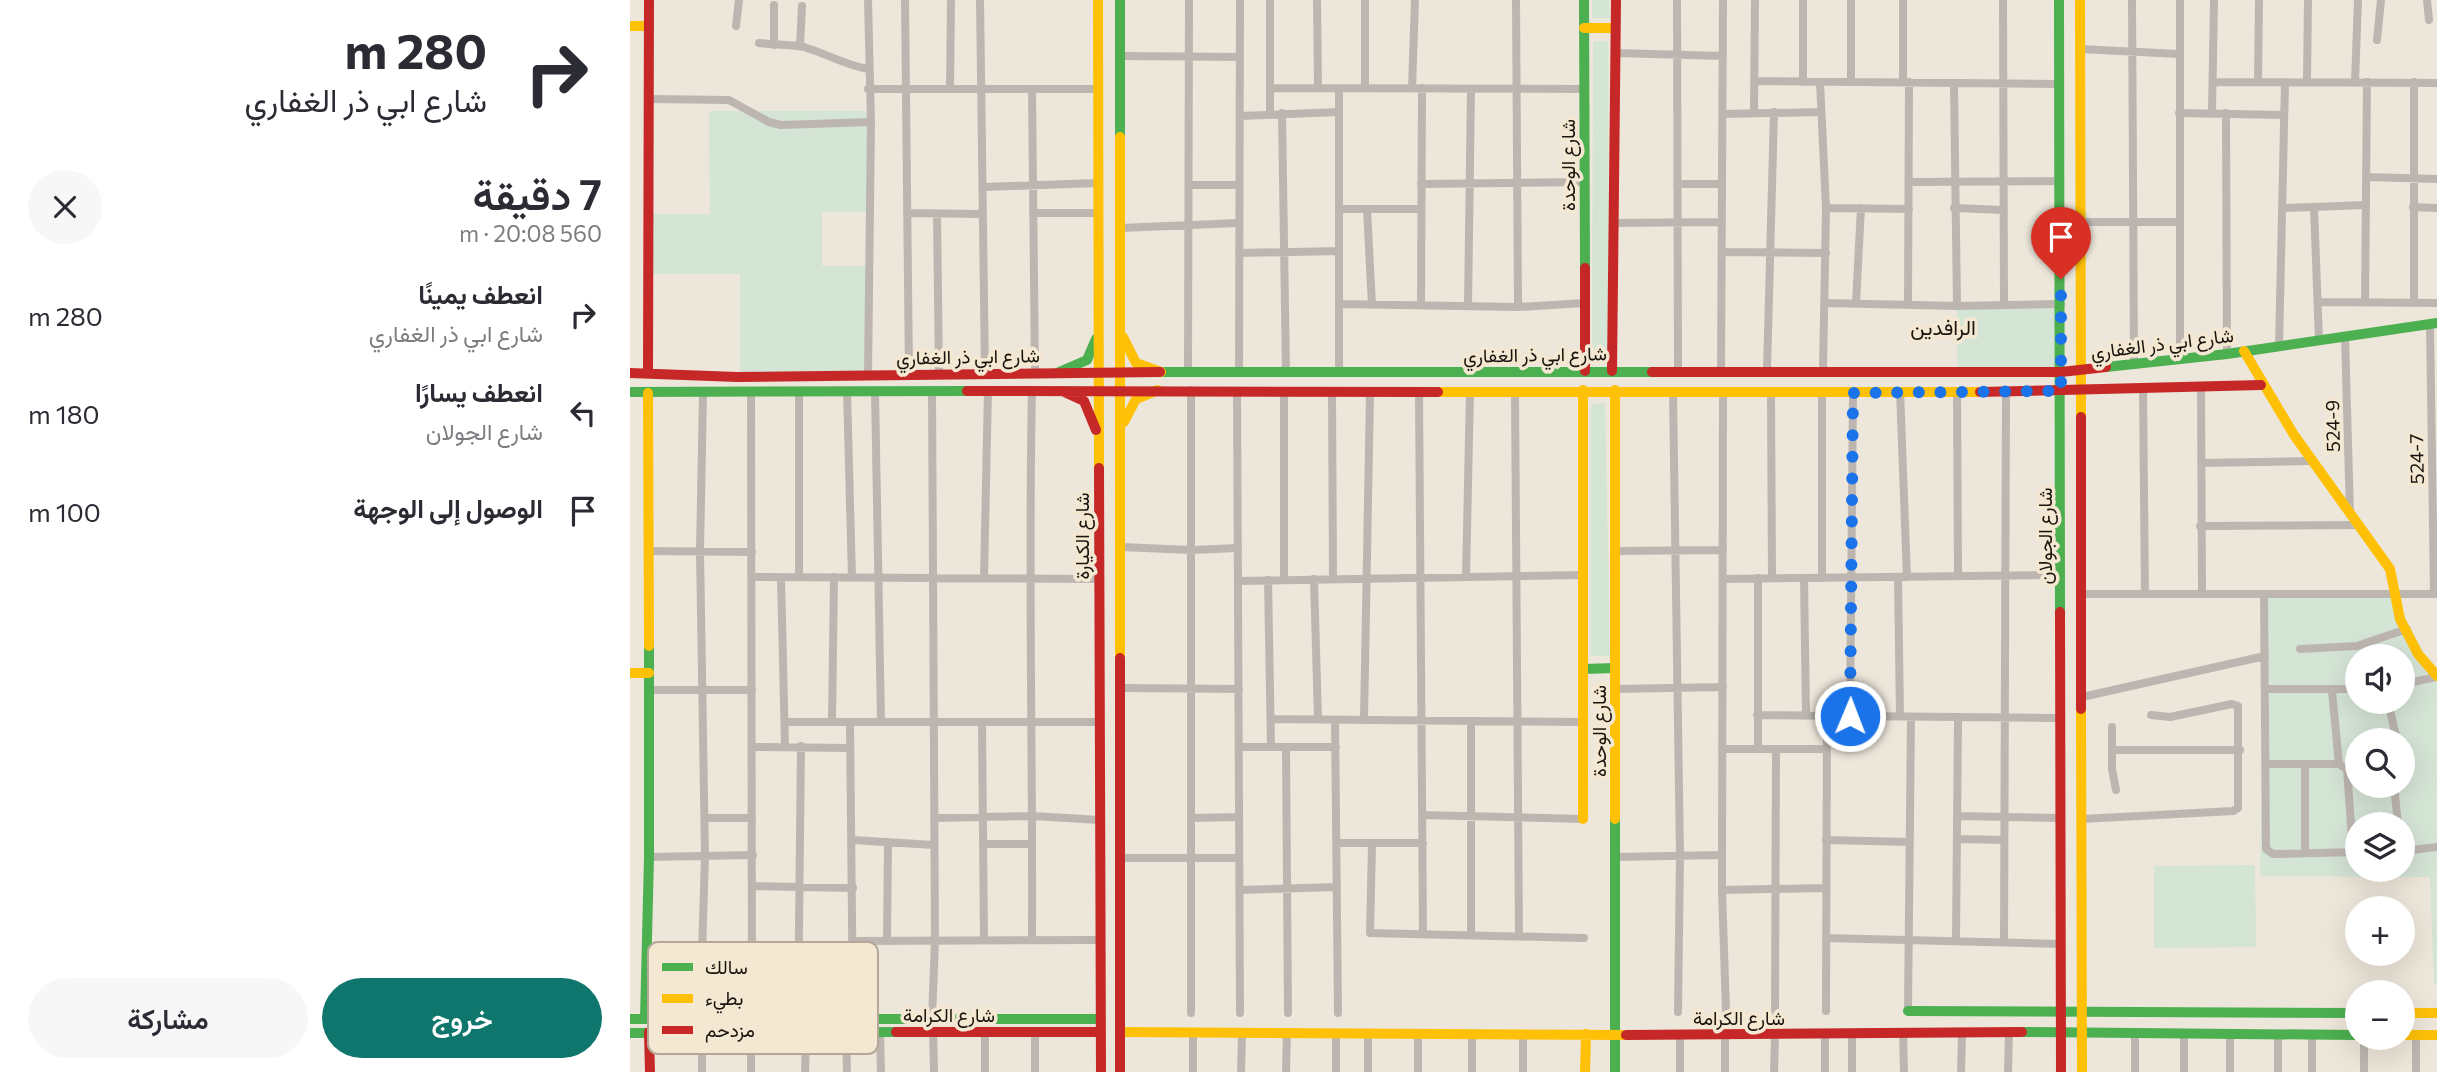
<!DOCTYPE html>
<html lang="ar">
<meta charset="utf-8">
<style>
:root{--surface:#fff;--page:#f7f7f7;--text:#2b2b33;--muted:#7c7c81;--accent:#0f766e}
body{margin:0;font-family:Commissioner,Vazirmatn,sans-serif;background:var(--page);color:var(--text);direction:rtl;height:100vh;display:flex;flex-direction:column;font-size:26px;white-space:nowrap}
*{box-sizing:border-box;margin:0}
p{font-size:23px;color:var(--muted)}
.icon{flex:none;width:38px;height:38px;fill:none;stroke:currentColor;stroke-width:2;stroke-linecap:round;stroke-linejoin:round}
.map{position:relative;flex:1;overflow:hidden;direction:ltr}
.drawer{display:flex;flex-direction:column;background:var(--surface);width:630px}
.drawer>*{flex:none}
.top-card{background:#fff;color:var(--text);overflow:hidden}
.fabs{position:absolute;left:1715px;top:644px;display:grid;gap:14px}
.fabs a{display:grid;place-items:center;width:70px;height:70px;border-radius:50%;background:var(--surface);box-shadow:0 7px 28px #0002;font-size:35px}
.pin{position:absolute;display:grid;place-items:center;width:60px;height:60px;color:#fff;margin:-72px -30px;border-radius:50% 50% 50% 0;rotate:-45deg;box-shadow:0 0 7px #0007}
.pin .icon{rotate:45deg}
.me{position:absolute;width:77px;margin:-38px;rotate:1deg;stroke-linejoin:round;filter:drop-shadow(0 0 5px #0008)}
.turn{display:flex;align-items:center;gap:24px;height:147px;padding:0 28px;font-size:32px}
.turn .icon{width:91px;height:91px;stroke-width:2.5}
.turn b{display:block;font-size:49px;line-height:60px}
.round{display:grid;place-items:center;flex:none;width:74px;height:74px;border-radius:37px;background:var(--page)}
.summary{display:flex;align-items:center;justify-content:space-between;height:119px;padding:0 28px}
h1{font-size:42px;font-weight:600;line-height:52px}
.button{display:flex;gap:14px;margin-top:auto;padding:14px 28px}
.button a{flex:1;height:80px;border-radius:42px;background:var(--accent);color:#fff;font-size:28px;font-weight:600;line-height:80px;text-align:center}
.button a+a{background:var(--page);color:var(--text)}
ul{padding:0;list-style:none}
li{display:flex;align-items:center;gap:21px;height:98px;padding:0 28px}
li div{flex:1}
li b{display:block;font-size:26px}
li em{font-style:normal}
main{display:flex;flex:1;min-height:0}
.map>svg:first-child{display:block}
.green{fill:#d4e4d5;fill-rule:evenodd}
.lines{fill:none;stroke-linecap:round;stroke-linejoin:round}
.street{stroke:#bdb6b0;stroke-width:8}
.fast{stroke:#4caf50;stroke-width:10}
.slow{stroke:#ffc107;stroke-width:10}
.jam{stroke:#c62828;stroke-width:10}
.route{stroke:#1a73e8;stroke-width:12;stroke-dasharray:0 21.6}
.labels{text-anchor:middle;dominant-baseline:central;stroke-width:7;stroke-linejoin:round;paint-order:stroke}
.street-label{font-size:19px;fill:#19140d;stroke:#f5e8d2}
.neighbourhood-label{font-size:21px;fill:#19140d;stroke:#f5e8d2}
.key{fill:#f5e8d2;stroke:#b3a897;stroke-width:2}
.key-label{font-size:19px;fill:#19140d}
</style>
<main>
<div class="map">
<svg width="1807" height="1072" viewBox="0 0 1807 1072">
<rect width="100%" height="100%" fill="#ede6da"/>
<path class="green" d="M962,0H979L980,18H962Z
M978,41L979,364L962,363L963,42Z
M79,111H238V212H192V266H239V373L110,372V274H18V214H80Z
M1425,305L1426,372L1327,374V306Z
M975,403L980,656H961V404Z
M1634,594H1763L1807,678V984L1804,985L1800,877L1630,876ZM1727,656H1773V702H1727ZM1727,740H1773V786H1727ZM1727,824H1773V870H1727Z
M1625,865L1626,947L1524,948V866Z"/>
<g class="lines">
<path class="street" d="M238,0L241,122L238,375
M275,0L279,375
M350,0L355,373
M640,0V114
M687,0L688,88
M735,0V88
M886,0L888,307
M1047,0L1048,373
M1273,0V82
M1373,0L1374,304
M1502,0L1504,364
M1797,0L1799,20
M106,26L109,0
M1747,40L1751,0
M129,43C143,45 160,44 174,47C197,54 215,65 238,69
M144,45V5
M170,46L172,6
M1450,49L1549,54
M985,53L1093,56
M490,56L610,57
M1126,81L1430,84
M1173,82V0
M1190,82L1196,208L1193,371
M1221,82V0
M1584,82L1807,83
M1628,82L1629,0
M1677,82L1678,0
M1725,82L1728,0
M1324,83L1327,306
M642,88L954,89
M709,88V373
M782,88L785,0
M238,89H468
M320,89L321,0
M402,89L405,372
M18,99L99,100L139,122L151,125L241,122
M652,113L656,373
M1124,113L1125,0
M1549,113L1653,115
M1582,113L1584,0
M1596,113L1597,354
M1093,114L1191,112
M610,116L709,112
M1736,177L1807,179
M1279,182L1430,181
M791,184L955,182
M1047,184H1092
M559,185H609
M354,187L468,183
M1783,207L1807,208
M1196,208L1279,209
M1324,208L1374,210
M1653,208L1735,205
M1684,208L1689,340
M709,209H791
M737,209L742,305
M277,213L353,214
M403,213H468
M307,214L309,375
M1451,222H1549
M984,223L1092,222
M491,228L609,223
M1092,252L1196,253
M609,253L709,251
M1688,302L1807,303
M1735,302L1737,82
M1195,303L1327,306L1431,304
M1226,303L1231,208
M1784,303V82
M709,304L888,307L955,303
M1278,304L1279,82
M791,305L792,88
M838,306L841,89
M1800,324L1804,594
M1715,336L1720,515
M1649,347L1655,82
M1550,359V0
M1137,370L1144,112
M1091,371L1093,0
M558,372L559,0
M609,372L610,0
M1571,387L1572,594
M1513,389L1515,594
M402,390C398,574 403,757 402,940
M217,391L222,578
M302,391L305,941L302,1018
M607,391L610,1013
M702,391L703,579
M789,391L793,934
M1270,391L1277,577
M1327,391L1328,576
M169,392V577
M245,392L251,722
M654,392V580
M1093,392L1092,890L1096,1011
M1141,392L1142,578
M121,393L122,1018
M885,393L889,936
M1043,393L1050,856L1048,1012
M1192,393V578
M1571,463L1682,461
M1570,526L1727,525
M491,547L561,550L608,548
M18,551L122,552
M985,551L1093,550
M122,577L469,579
M151,577L155,746
M836,577L840,392
M1268,577L1270,717
M354,578L358,390
M1174,578L1176,716
M684,579L688,719
M1093,579L1431,575
M638,580L641,747
M608,581L953,575
M1452,594H1807
M1634,594L1636,849L1643,854L1727,852
M1670,649L1727,646L1777,629
M1773,684L1807,677
M492,688L609,689
M985,689L1093,687
M1635,689H1727
M19,690H122
M1702,691L1709,764L1717,769L1727,768
M1452,697L1635,656
M1758,702L1767,740
M1127,715L1431,718
M1220,716L1223,393
M641,719L953,722
M705,720L708,1013
M734,720L740,392
M155,722H469
M202,722L204,577
M220,722L223,1018
M352,722L354,940
M1482,727V769L1486,790
M122,747L220,748
M609,747H706
M656,747L658,1013
M1092,749H1196
M1128,749V578
M1482,750H1610
M1636,764H1709
M1675,764V853
M1717,769L1723,852
M1764,786L1768,824
M792,815L953,819
M1328,816L1431,818
M75,818H122
M304,818L402,816L470,820
M561,818L609,817
M1452,819L1603,811L1608,808V706L1602,704L1540,717L1521,715
M1329,839L1374,840
M222,840L304,845
M1196,840L1280,842
M707,843H793
M353,844H402
M742,844L740,933L954,938
M1773,851L1807,847
M19,857L123,855
M985,857L1092,855
M492,858H609
M123,886L223,888
M610,890L707,887
M1092,890L1194,888
M841,935V721
M1196,938L1431,944
M223,941L470,940
M257,941L258,842
M1326,941L1328,717
M1374,942L1376,391
M1145,1011L1146,749
M1196,1011L1197,716
M1278,1011L1281,717
M561,1013V390
M168,1018L171,746
M70,1019L75,856L70,552L73,394
M355,1031V1072
M216,1032L217,1072
M250,1032L251,1072
M303,1032L304,1072
M1273,1032L1274,1072
M1222,1034V1072
M1600,1034V1072
M1648,1034V1072
M72,1072V1032
M121,1072V1032
M175,1072L176,1032
M405,1072V1031
M563,1072V1033
M611,1072L612,1032
M656,1072L657,1032
M706,1072V1033
M738,1072V1033
M788,1072V1033
M842,1072V1034
M893,1072V1034
M1050,1072V1034
M1095,1072V1034
M1144,1072L1145,1036
M1195,1072V1035
M1331,1072L1332,1032
M1378,1072L1379,1032
M1505,1072V1033
M1554,1072V1034
M1682,1072V1034
M1734,1072V1038
M1786,1072V1035"/>
<path class="fast" d="M490,0V137
M954,0L955,268
M1429,0L1430,612
M1476,367L1597,354L1807,323
M429,372L457,360L466,339
M530,372H1022
M0,392L337,391
M953,669L985,668
M985,819V1072
M1278,1011L1727,1013
M0,1019H469
M15,1019L19,857V646
M1392,1032L1727,1035
M0,1033L266,1032"/>
<path class="slow" d="M468,0L469,468
M1450,0L1451,417
M0,26H19
M954,28H985
M490,137V658
M493,337L506,363L531,372
M1614,351L1664,435L1760,569L1770,619L1788,654L1807,676
M953,390V819
M985,390V819
M808,392H1350
M18,393L19,646
M494,422L506,399L528,390
M0,673H19
M1451,709L1452,1072
M1773,1013H1807
M490,1032L996,1035
M1773,1035H1807
M955,1072L956,1034"/>
<path class="jam" d="M955,268V371
M982,371L986,0
M1022,372H1431L1476,367
M0,373L107,377L530,372
M18,373L19,0
M337,391L808,392
M432,391L454,401L466,430
M1350,392L1631,385
M1451,417V709
M469,468L471,1072
M1430,612L1431,1072
M490,658V1072
M19,1032L20,1072
M266,1032H470
M996,1035L1392,1032"/>
</g>
<g class="lines">
<path class="route" d="M1220,716L1223,393L1431,391V279"/>
</g>
<g class="labels">
<g class="street-label">
<text transform="translate(937 165) rotate(-90)">شارع الوحدة</text>
<text transform="translate(1532 343) rotate(-7)">شارع ابي ذر الغفاري</text>
<text transform="translate(905 354) rotate(-1)">شارع ابي ذر الغفاري</text>
<text transform="translate(338 356) rotate(-1)">شارع ابي ذر الغفاري</text>
<text transform="translate(1702 426) rotate(-91)">524-9</text>
<text transform="translate(1786 459) rotate(-91)">524-7</text>
<text transform="translate(451 536) rotate(-90)">شارع الكيارة</text>
<text transform="translate(1414 536) rotate(-90)">شارع الجولان</text>
<text transform="translate(968 731) rotate(-90)">شارع الوحدة</text>
<text x="319" y="1014">شارع الكرامة</text>
<text x="1109" y="1017">شارع الكرامة</text>
</g>
<g class="neighbourhood-label">
<text x="1313" y="326">الرافدين</text>
</g>
</g>
<rect x="18" y="942" width="230" height="112" rx="10" class="key"/>
<rect x="32" y="963" width="31" height="8" fill="#4caf50"/>
<rect x="32" y="994" width="31" height="9" fill="#ffc107"/>
<rect x="32" y="1026" width="31" height="8" fill="#c62828"/>
<g class="key-label">
<text x="75" y="974">سالك</text>
<text x="75" y="1005">بطيء</text>
<text x="75" y="1037">مزدحم</text>
</g>
</svg>
<div class="fabs">
<a><svg class="icon" aria-label="sound" viewBox="0 0 24 24"><path d="M4 9h4l5-4v14l-5-4H4zM17 9q2 3 0 6"/></svg></a>
<a><svg class="icon" aria-label="search" viewBox="0 0 24 24"><circle cx="10" cy="10" r="6"/><path d="M15 15l6 6"/></svg></a>
<a><svg class="icon" aria-label="layers" viewBox="0 0 24 24"><path d="M12 4l9 5-9 5-9-5zM3 14l9 5 9-5"/></svg></a>
<a>+</a>
<a>−</a>
</div>
<div class="pin" style="left:1431px;top:279px;background:#d93025"><svg class="icon" aria-label="arrive" viewBox="0 0 24 24"><path d="M6 21V4h12l-3 4 3 4H6"/></svg></div>
<svg class="me" style="left:1220px;top:716px" viewBox="-20 -20 40 40"><circle r="17" fill="#1a73e8" stroke="#fff" stroke-width="3"/><path d="M0-11L8 9 0 5-8 9z" fill="#fff"/></svg>
</div>
<section class="drawer">
<div class="top-card">
<div class="turn"><svg class="icon" aria-label="right" viewBox="0 0 24 24"><path d="M7 20v-9h11M14 6l5 5-5 5"/></svg><div><b>280 m</b>شارع ابي ذر الغفاري</div></div>
</div>
<div class="summary"><div><h1>7 دقيقة</h1><p>560 m · 20:08</p></div><a class="round"><svg class="icon" aria-label="close" viewBox="0 0 24 24"><path d="M6 6l12 12M18 6L6 18"/></svg></a></div>
<ul>
<li><svg class="icon" aria-label="right" viewBox="0 0 24 24"><path d="M7 20v-9h11M14 6l5 5-5 5"/></svg><div><b>انعطف يمينًا</b><p>شارع ابي ذر الغفاري</p></div><em>280 m</em></li>
<li><svg class="icon" aria-label="left" viewBox="0 0 24 24"><path d="M17 20v-9H6M10 6l-5 5 5 5"/></svg><div><b>انعطف يسارًا</b><p>شارع الجولان</p></div><em>180 m</em></li>
<li><svg class="icon" aria-label="arrive" viewBox="0 0 24 24"><path d="M6 21V4h12l-3 4 3 4H6"/></svg><div><b>الوصول إلى الوجهة</b></div><em>100 m</em></li>
</ul>
<div class="button"><a>خروج</a><a>مشاركة</a></div>
</section>
</main>
